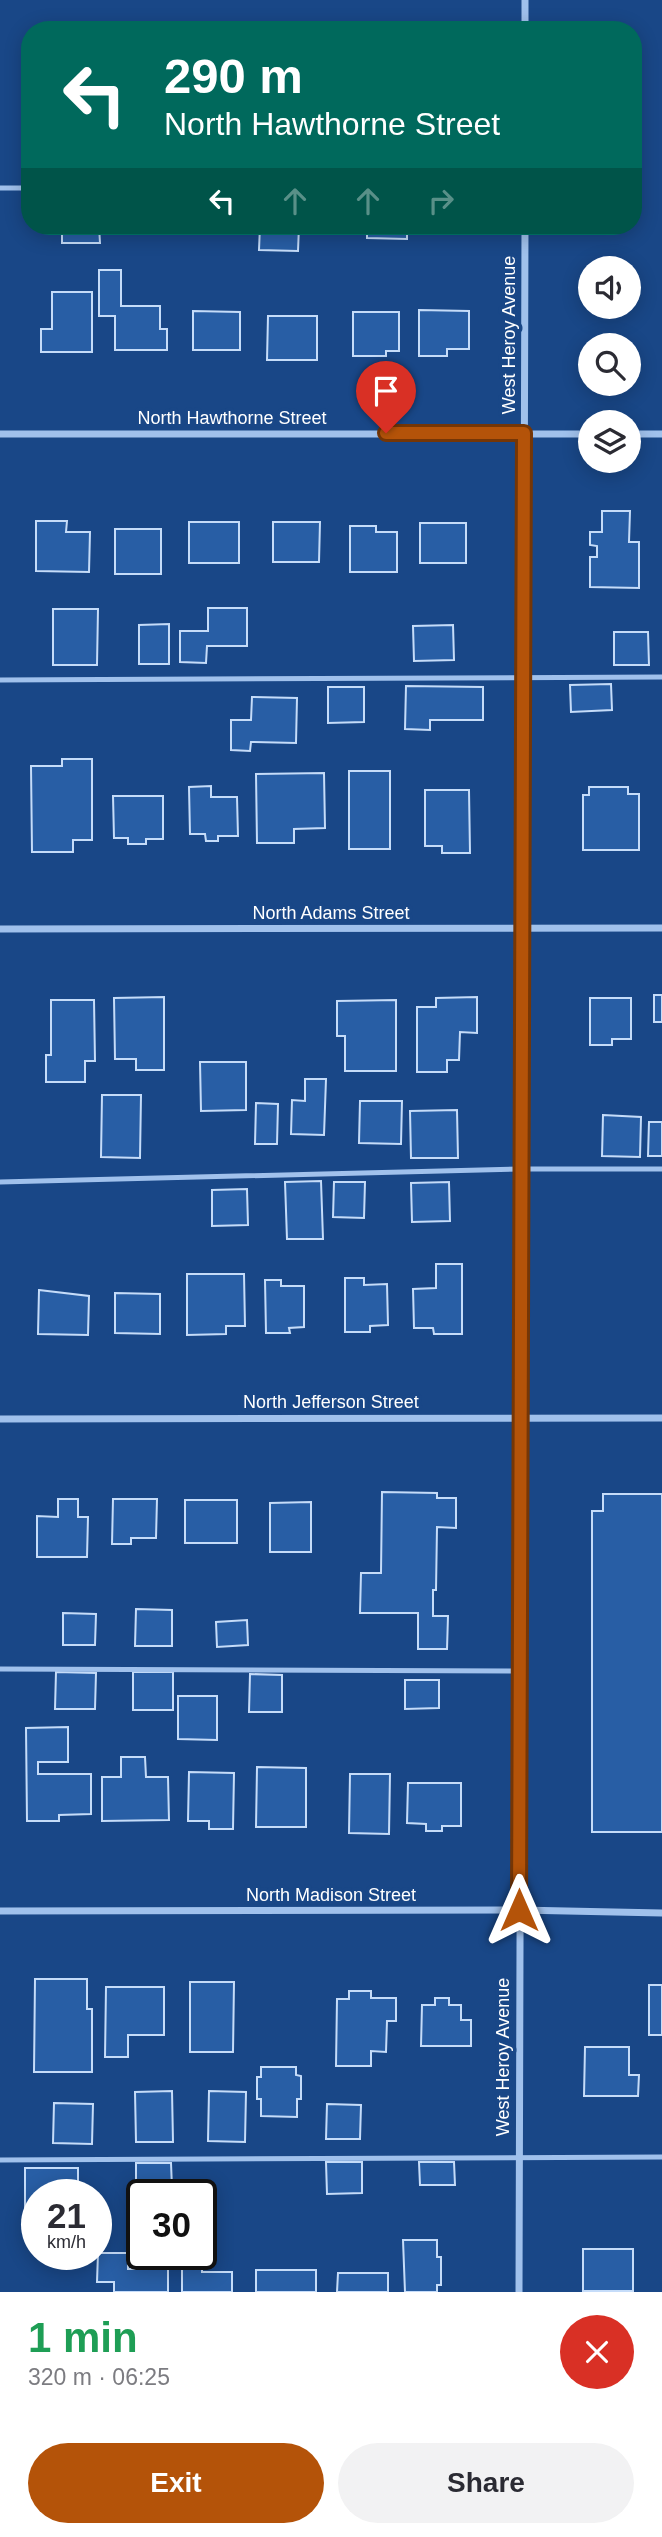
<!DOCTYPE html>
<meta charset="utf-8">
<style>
:root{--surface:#fff;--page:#f2f2f3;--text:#2b2b33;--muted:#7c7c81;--accent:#b45309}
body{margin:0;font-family:Helvetica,sans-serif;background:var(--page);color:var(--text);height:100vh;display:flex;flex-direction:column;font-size:26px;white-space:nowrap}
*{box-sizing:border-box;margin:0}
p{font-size:23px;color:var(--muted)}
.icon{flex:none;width:38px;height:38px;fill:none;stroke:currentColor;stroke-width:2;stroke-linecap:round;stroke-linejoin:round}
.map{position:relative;height:2292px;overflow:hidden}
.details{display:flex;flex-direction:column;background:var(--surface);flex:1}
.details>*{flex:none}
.hud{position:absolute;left:21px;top:21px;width:621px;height:214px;border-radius:28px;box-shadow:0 4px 18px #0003;background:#00695c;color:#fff;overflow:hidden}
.buttons{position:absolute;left:578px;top:256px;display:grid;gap:14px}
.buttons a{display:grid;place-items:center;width:63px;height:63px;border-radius:50%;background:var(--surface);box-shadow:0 4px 18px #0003;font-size:35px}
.speed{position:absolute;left:21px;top:2179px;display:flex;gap:14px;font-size:35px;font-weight:700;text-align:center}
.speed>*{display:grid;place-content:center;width:91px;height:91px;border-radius:50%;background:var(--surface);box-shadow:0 4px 18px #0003;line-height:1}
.speed small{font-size:18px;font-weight:400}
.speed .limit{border:4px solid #111;border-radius:10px;background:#fff;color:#111}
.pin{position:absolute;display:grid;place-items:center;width:60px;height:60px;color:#fff;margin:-72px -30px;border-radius:50% 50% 50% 0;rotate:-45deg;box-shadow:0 0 7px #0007}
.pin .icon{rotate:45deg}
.me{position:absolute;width:77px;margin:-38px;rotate:0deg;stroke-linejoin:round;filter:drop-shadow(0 0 5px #0008)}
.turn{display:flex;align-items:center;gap:24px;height:147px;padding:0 28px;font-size:32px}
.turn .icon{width:91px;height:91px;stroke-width:2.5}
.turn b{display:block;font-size:49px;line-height:60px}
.lanes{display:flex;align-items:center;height:66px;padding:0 28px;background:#0003;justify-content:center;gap:35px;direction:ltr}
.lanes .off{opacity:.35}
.round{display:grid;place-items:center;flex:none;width:74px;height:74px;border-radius:37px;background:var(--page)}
.overview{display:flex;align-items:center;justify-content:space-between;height:119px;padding:0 28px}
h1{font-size:42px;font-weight:600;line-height:52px;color:#1e9e55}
.cta{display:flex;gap:14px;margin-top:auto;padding:14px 28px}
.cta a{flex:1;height:80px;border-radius:42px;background:var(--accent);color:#fff;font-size:28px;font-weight:600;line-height:80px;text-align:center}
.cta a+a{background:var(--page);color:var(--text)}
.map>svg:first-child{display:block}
.building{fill:#285ea5;stroke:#c5dcf9;stroke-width:2}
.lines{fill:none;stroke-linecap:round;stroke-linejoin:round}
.service{stroke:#a0c1ec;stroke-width:5}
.minor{stroke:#a0c1ec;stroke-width:7}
.route-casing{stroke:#753606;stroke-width:18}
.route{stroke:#b45309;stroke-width:12}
.labels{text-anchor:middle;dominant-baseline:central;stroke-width:7;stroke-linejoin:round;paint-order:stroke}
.street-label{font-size:18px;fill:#fff;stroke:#194787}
</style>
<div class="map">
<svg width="662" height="2292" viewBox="0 0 662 2292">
<rect width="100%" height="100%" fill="#194787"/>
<path class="building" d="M124,24L168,25V30H124Z
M189,24H248V30H189Z
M280,24H324V30H280Z
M65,25H95V30H65Z
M350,25H400V30H350Z
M426,25H473V30H426Z
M62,226H99L100,243H62Z
M260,226H299L298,251L259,250Z
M367,226H407V239L367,238Z
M99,270H121V306H160V329H167V350H115V316H99Z
M52,292H92V352H41V329H52Z
M419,310L469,311V349H447V356H419Z
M193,311L240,312V350H193Z
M353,312H399V351H386V356H353Z
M268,316H317V360H267Z
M602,511H630L629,542H639V588L590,587V557H597V546L590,545V532H602Z
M36,521H67L66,532H90L89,572L36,571Z
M189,522H239V563H189Z
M273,522H320L319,562H273Z
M420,523H466V563H420Z
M350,526H376V532H397V572H350Z
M115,529H161V574H115Z
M208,608H247V646H207L206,663L180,662V631H208Z
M53,609H98L97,665H53Z
M169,624V664H139V625Z
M453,625L454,660L414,661L413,626Z
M614,632H648L649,665H614Z
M611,684L612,710L571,712L570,685Z
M406,686L483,687V720H430V730L405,729Z
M328,687H364V722L328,723Z
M252,697L297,698L296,743L251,742L250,751L231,750V720H251Z
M62,759H92V840H73V852H32L31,766H62Z
M349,771H390V849H349Z
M324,773L325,828L294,829V843H257L256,774Z
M211,786V797H237L238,836H218V841H206L205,834H190L189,787Z
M589,787H628V794H639V850H583V795H589Z
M425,790H469L470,853H442V846H425Z
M113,796H163V839H146V844H128V838H114Z
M654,995H662V1022H654Z
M164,997V1070H136V1059H115L114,998Z
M477,997V1033L460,1032L459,1060H447V1072H417V1007H436V998Z
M590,998H631V1039H612V1045H590Z
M51,1000H94L95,1061H85V1082H46V1055H51Z
M396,1000V1071H345V1036H337V1001Z
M200,1062H246V1110L201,1111Z
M305,1079H326L324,1135L291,1134L292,1100L305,1101Z
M102,1095H141L140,1158L101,1157Z
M360,1101H402L401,1144L359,1143Z
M256,1103L278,1104L277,1144H255Z
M457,1110L458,1158H411L410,1111Z
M603,1115L641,1117L640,1157L602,1156Z
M649,1122H662V1156H648Z
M321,1181L323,1239H287L285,1182Z
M334,1182H365L364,1218L333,1217Z
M449,1182L450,1221L412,1222L411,1183Z
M247,1189L248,1225L212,1226V1190Z
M436,1264H462V1334H434L433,1328H414L413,1289L436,1288Z
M187,1274H244L245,1326H226V1334L187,1335Z
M345,1278H364V1285L387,1284L388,1325L370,1326V1332H345Z
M265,1280H281V1286H304V1327L289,1328L290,1333H266Z
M39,1290L89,1296L88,1335L38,1334Z
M115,1293L160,1294V1334L115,1333Z
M382,1492L437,1493V1498H456V1528L437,1527L436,1590H433V1616H448L447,1649H418V1613H360L361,1573H381Z
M603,1494H662V1832H592V1511H603Z
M58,1499H78V1517H88L87,1557H37V1516L58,1517Z
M113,1499H157L156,1538H131V1544H112Z
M185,1500H237V1543H185Z
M311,1502V1552H270V1503Z
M136,1609L172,1610V1646H135Z
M63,1613L96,1614L95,1645H63Z
M247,1620L248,1645L217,1647L216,1622Z
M56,1672L96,1673L95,1709H55Z
M133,1672H173V1710H133Z
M250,1674L282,1675V1712H249Z
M405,1680H439V1708L405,1709Z
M178,1696H217V1740L178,1739Z
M68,1727V1762H38V1774H91V1814L59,1815V1821H27L26,1728Z
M121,1757H145L146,1777H168L169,1820L102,1821V1777H121Z
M257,1767L306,1768V1827H256Z
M189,1772L234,1773L233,1829H209V1821H188Z
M350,1774H390L389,1834L349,1833Z
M408,1783H461V1826H442V1831H426V1824L407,1823Z
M35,1979H87V2009H92V2072H34Z
M190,1982H234L233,2052H190Z
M649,1985H662V2035H649Z
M106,1987H164V2035H128V2057H105Z
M349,1991H371V1998H396V2021H387L386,2052L371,2051V2066H336L337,1999H349Z
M435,1998H449V2005H461V2020H471V2046H421L422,2005H435Z
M585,2047H629V2075H639L638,2096H584Z
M261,2067H296V2075L301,2076V2099H297V2117L261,2116V2099H257V2077H261Z
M172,2091L173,2142H136L135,2092Z
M209,2091L246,2092L245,2142L208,2141Z
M54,2103L93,2104L92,2144L53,2143Z
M327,2104L361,2105L360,2139H326Z
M326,2162H362V2193L327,2194Z
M419,2162H454L455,2185H420Z
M136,2163H171L172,2188H136Z
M25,2168H78V2194H37V2211H25Z
M403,2240H437V2257H441V2285H437V2292H405Z
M583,2249H633V2291H583Z
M98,2253H128V2269H168V2292H114V2282H97Z
M182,2267H202V2272H232V2292H182Z
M256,2270H316V2292H256Z
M338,2273H388V2292H337Z"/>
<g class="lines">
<path class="service" d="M0,188H30
M0,680L662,677
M0,1182L520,1169H662
M0,1669L519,1671
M0,2160L662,2157"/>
<path class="minor" d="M525,0V30
M0,434H590
M628,434H662
M0,929L662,928
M0,1419L662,1418
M0,1911L519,1910L662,1913
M519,2292L525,226"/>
</g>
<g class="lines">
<g class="route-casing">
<path id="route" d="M386,433H524L519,1910"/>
</g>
<use href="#route" class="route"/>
</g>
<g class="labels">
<g class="street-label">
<text transform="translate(509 335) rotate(-90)">West Heroy Avenue</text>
<text x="232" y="418">North Hawthorne Street</text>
<text x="331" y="913">North Adams Street</text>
<text x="331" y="1402">North Jefferson Street</text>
<text x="331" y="1895">North Madison Street</text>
<text transform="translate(503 2057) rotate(-90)">West Heroy Avenue</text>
</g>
</g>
</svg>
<div class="buttons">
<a><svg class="icon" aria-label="sound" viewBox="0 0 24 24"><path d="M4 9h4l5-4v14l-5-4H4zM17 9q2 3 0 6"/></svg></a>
<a><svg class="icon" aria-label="search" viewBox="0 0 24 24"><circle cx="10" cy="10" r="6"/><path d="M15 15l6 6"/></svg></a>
<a><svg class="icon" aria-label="layers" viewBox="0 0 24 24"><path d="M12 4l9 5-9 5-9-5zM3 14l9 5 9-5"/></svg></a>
</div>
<div class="speed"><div>21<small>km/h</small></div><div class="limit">30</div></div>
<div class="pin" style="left:386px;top:433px;background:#d93025"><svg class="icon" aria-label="arrive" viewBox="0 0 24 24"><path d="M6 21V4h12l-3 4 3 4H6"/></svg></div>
<svg class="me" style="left:519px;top:1910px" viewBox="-20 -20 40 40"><path d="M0-17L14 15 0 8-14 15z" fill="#b45309" stroke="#fff" stroke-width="4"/></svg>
<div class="hud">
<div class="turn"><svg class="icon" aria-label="left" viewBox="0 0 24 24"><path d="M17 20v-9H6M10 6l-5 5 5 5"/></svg><div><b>290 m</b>North Hawthorne Street</div></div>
<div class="lanes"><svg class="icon" aria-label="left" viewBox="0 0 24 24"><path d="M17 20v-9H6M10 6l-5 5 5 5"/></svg><svg class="icon off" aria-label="ahead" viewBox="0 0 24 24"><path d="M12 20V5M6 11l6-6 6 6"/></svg><svg class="icon off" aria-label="ahead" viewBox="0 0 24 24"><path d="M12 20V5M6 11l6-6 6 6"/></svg><svg class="icon off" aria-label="right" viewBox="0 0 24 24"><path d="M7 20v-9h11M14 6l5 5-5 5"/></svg></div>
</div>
</div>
<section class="details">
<div class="overview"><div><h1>1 min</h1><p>320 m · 06:25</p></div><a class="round" style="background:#d93025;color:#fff"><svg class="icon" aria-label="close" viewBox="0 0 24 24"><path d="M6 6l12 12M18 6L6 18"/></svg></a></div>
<div class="cta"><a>Exit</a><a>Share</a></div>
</section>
